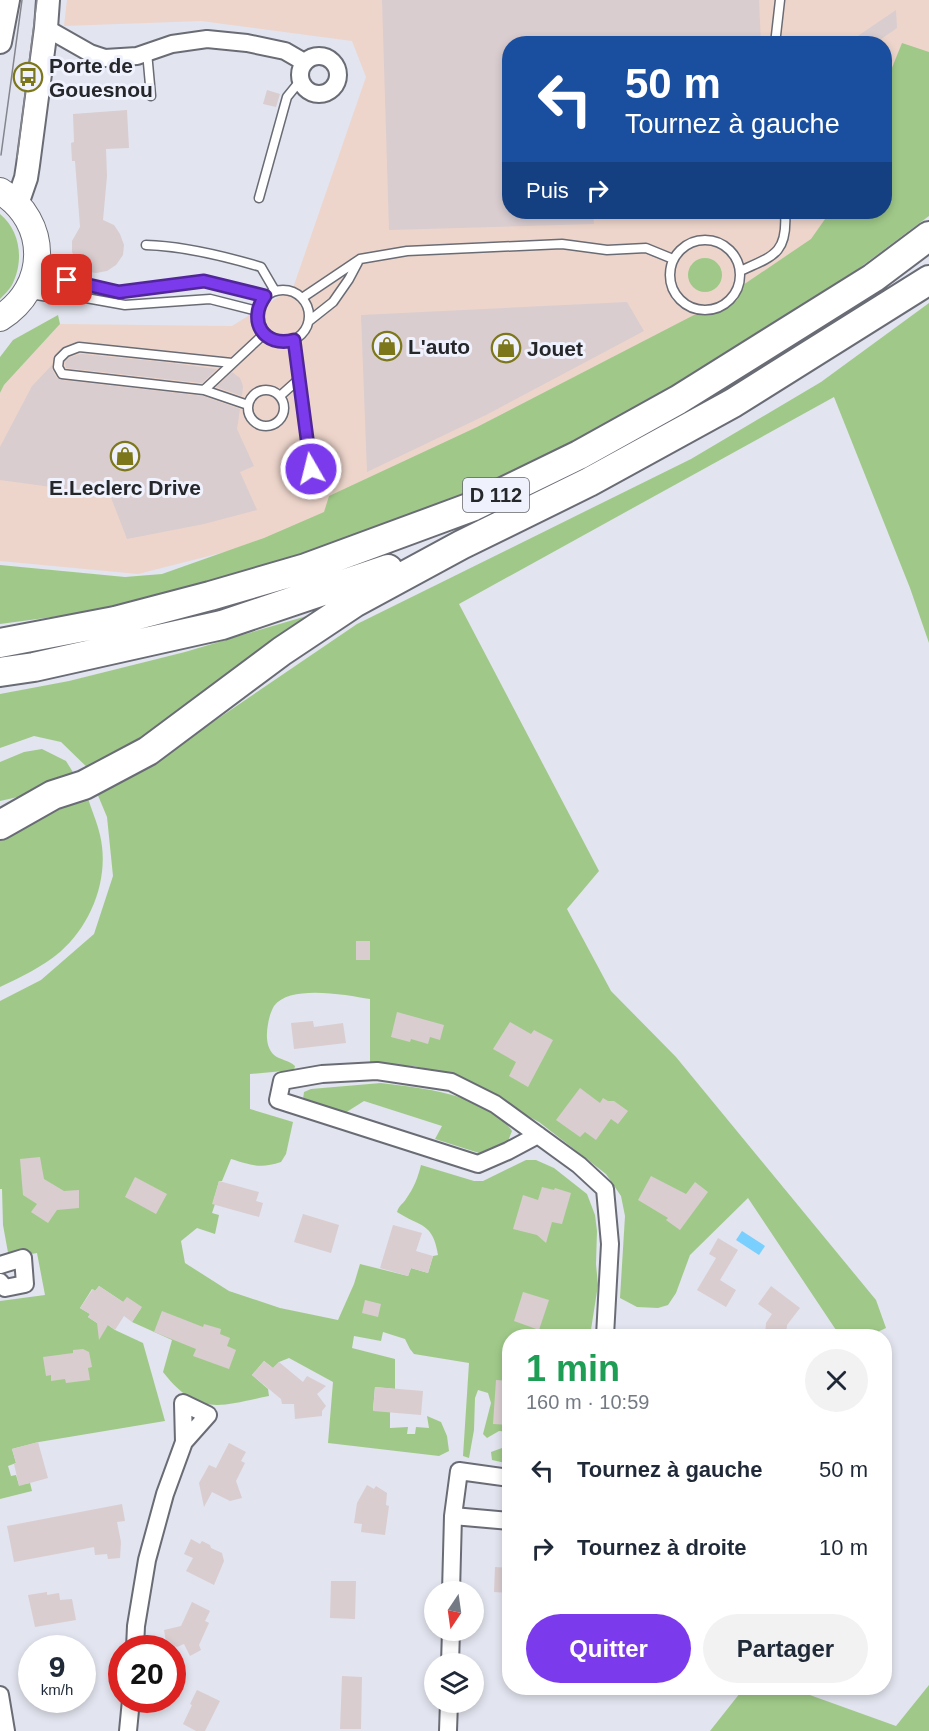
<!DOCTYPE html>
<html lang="fr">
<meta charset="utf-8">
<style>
:root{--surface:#fff;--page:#f2f2f3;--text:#1f2937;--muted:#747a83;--accent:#7c3aed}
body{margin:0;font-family:Arial,sans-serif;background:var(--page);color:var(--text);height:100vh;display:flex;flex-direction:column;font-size:22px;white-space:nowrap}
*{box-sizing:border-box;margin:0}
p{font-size:20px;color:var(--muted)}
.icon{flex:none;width:33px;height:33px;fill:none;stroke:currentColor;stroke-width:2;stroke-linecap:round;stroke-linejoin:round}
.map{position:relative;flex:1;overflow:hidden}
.panel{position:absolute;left:502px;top:1329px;width:390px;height:366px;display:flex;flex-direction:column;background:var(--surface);border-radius:24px;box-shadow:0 3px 9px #0003}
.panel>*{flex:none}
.guide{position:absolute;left:502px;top:36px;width:390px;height:183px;border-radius:24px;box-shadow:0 3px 9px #0003;background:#1a4fa0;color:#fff;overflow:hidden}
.needle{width:39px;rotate:193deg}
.buttons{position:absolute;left:424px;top:1581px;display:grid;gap:12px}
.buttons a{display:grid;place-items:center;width:60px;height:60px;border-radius:50%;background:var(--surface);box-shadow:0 3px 9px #0003;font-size:30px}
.speed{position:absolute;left:18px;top:1635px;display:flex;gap:12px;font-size:30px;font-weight:700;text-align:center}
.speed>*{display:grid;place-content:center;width:78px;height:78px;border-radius:50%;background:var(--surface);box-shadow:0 3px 9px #0003;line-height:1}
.speed small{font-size:15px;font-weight:400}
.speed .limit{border:9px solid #d22;background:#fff;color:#111}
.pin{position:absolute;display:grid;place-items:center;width:51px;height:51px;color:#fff;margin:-26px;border-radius:12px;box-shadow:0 3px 9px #0006}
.me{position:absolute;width:66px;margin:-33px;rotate:352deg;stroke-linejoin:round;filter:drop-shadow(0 0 4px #0008)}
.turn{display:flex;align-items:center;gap:21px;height:126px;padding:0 24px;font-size:27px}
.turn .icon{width:78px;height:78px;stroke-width:2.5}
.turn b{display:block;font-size:42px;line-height:51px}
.then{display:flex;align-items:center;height:57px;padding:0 24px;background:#0003;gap:12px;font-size:22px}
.round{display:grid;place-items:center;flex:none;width:63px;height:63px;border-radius:32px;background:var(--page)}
.headline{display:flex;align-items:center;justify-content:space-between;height:102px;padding:0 24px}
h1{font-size:36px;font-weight:700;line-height:45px;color:#1e9e55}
.primary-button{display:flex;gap:12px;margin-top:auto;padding:12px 24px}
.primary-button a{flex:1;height:69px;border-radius:36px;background:var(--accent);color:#fff;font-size:24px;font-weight:700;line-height:69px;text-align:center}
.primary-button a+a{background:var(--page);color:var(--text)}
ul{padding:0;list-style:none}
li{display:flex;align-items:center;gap:18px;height:78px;padding:0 24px}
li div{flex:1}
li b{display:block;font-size:22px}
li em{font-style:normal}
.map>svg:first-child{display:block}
.commercial{fill:#edd5cb}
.green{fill:#a0c989}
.water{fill:#79cffd}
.building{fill:#d9cdd0}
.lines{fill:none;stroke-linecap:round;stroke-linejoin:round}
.lane-casing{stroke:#6a6c75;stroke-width:11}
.street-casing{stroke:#6a6c75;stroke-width:20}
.secondary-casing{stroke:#6a6c75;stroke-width:26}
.primary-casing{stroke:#6a6c75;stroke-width:28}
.highway-casing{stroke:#6a6c75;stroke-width:32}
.lane{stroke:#fff;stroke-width:8}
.street{stroke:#fff;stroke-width:16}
.secondary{stroke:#fff;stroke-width:22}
.primary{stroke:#fff;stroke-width:26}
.highway{stroke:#fff;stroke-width:28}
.tram{stroke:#84858d;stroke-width:1.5}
.route-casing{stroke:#51269a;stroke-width:15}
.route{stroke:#7c3aed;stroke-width:10}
.labels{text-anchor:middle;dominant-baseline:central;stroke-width:6;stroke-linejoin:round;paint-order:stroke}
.shield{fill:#eff1fc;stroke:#62646a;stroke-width:1.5}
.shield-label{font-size:20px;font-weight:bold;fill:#26272b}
.poi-label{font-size:21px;font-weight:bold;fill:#26272b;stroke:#eff1fc;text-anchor:start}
</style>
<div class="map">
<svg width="929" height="1731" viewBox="0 0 929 1731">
<rect width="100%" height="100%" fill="#e2e4ef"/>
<path class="commercial" d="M67,0H929V57L885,134V44H510V212H853L777,284L319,528L138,574L0,561V393L4,385L60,324L232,326L293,288L366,77L352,41L201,21L64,26Z"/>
<path class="green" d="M902,43L929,52V216L838,284L662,395L558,451L460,495L337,543L261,568L151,600L90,612L0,624V565L125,577L162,574L264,538L324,512L329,496L477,427L694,315L718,313L737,300L743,285L811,239L830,212H885V85Z
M0,214C21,231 24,262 12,285C9,290 4,295 0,299Z
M688 275a17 17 0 1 1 34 0a17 17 0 1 1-34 0Z
M929,303V643L910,588L834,397L459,604L599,871L567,909L611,991L676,1057L876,1300L886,1328L869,1336H840L748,1198L690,1255L676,1293L668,1305L658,1308L637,1307L620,1298L625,1216L621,1196L606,1174L539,1122L514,1109L500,1096L458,1076L414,1066L370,1065V999C346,995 290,984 274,1006C271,1011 269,1018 268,1024C266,1035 266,1047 274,1055C280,1060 289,1060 295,1066L294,1070L250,1074V1109L293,1122L286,1154L281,1162C260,1169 251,1165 231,1159L222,1181H219L213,1203L215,1204L212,1213L219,1215L215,1234L197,1228L181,1241L185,1263L229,1291L280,1308L338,1320L354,1284L360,1264L408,1276L411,1268L428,1273L433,1256L438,1255C433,1222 420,1227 397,1212C399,1205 403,1204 406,1199C414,1188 418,1177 421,1165L474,1181H483L526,1160H536L554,1168L587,1194L595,1215L597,1231L596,1264L598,1285L590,1336H510V1432L499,1431L487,1438L483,1434L491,1403L488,1393L478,1390L475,1398L474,1430L469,1458L463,1456L469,1363L414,1354L410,1349L405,1339L383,1332L381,1341L354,1336L352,1348L395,1359V1389L375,1387L373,1410L390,1412V1428L408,1427L407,1434H415L416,1427L429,1428L427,1416L441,1422L447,1436L449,1451L439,1456L328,1443L333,1382L289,1358L279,1362L273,1368L264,1361L252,1375L268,1389L269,1396C220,1406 198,1417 163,1372L172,1340L132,1322L141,1308L123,1302L99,1286L95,1291L92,1289L80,1308L90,1314L88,1317L97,1323L108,1325L115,1330L143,1343L165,1421L39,1442L12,1449L16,1463L8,1466L11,1476L16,1475L19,1485L30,1483L32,1491L0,1499V1301L45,1295L37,1253L9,1258L3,1225L2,1189H0V1001L41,980L94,934L113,876L107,817L97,793L135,775L357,624L691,459L821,382Z
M58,315L60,324L4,385L0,393V357L13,340Z
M317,613L263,657L92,772L61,742L34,736L0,748V694L69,681L185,652Z
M42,749L66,761L76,777L40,792L0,801V762L24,752Z
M87,796C91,808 97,822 100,835C110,877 92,924 60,952C42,967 21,977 0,987V839Z
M381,1083C421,1088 487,1094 512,1131L508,1141L479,1153L435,1139L442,1126L364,1101L345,1113L307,1102L303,1099L304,1092L311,1089Z
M510,1440V1464L492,1460L491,1452L502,1448Z
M929,1685V1731H710L744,1688H809L807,1694L896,1726Z"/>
<path class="water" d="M742,1231L765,1246L759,1255L736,1240Z"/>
<path class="building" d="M382,0H759L761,44H510V212H593L594,224L389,230Z
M896,10L897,28L874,44H846Z
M267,90L280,94L276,107L263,104Z
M127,110L129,148L106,149L107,176L103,220L114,225L120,234L124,245L123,255L116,265L107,271L96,273L90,272L85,269L77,262L72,252V241L80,227L75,161H72L71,143L74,142L73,114Z
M627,302L644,331L486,415L367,472L361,315Z
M81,354L163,362L217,369L202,383L66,368L65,362L70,357Z
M52,365V369L56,377L61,380L203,396L240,409L237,429L254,466L240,472L257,510L204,524L127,539L110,495L0,480V447L32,386Z
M232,372L240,378L243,386L242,396L216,387Z
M356,941H370V960H356Z
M397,1012L444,1025L440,1040L430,1037L428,1044L411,1039L410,1042L391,1037Z
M313,1021L314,1027L343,1023L346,1043L294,1049L291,1023Z
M510,1022L531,1034L534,1030L553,1040L528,1087L509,1076L516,1062L493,1049Z
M580,1088L600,1103L603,1098L608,1101H614L628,1111L618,1124L611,1119L596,1140L585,1132L580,1137L556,1120Z
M40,1157L44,1179L64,1191L79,1190V1208L57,1210L48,1223L31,1212L37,1204L23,1195L20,1159Z
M651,1176L686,1194L695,1182L708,1192L680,1230L666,1220L668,1218L638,1200Z
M135,1177L167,1194L156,1214L125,1197Z
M219,1181L259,1192L256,1201L263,1203L259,1217L212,1204Z
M542,1187L554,1190L555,1188L571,1193L562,1224L552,1222L546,1243L537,1235L513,1229L523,1195L538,1200Z
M303,1214L339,1225L331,1253L294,1242Z
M393,1225L422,1233L416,1251L433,1256L428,1273L411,1268L408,1276L380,1268Z
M718,1238L738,1250L720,1280L736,1290L726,1307L697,1290L716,1258L709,1254Z
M99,1286L123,1302L127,1297L142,1307L132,1322L124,1316L115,1330L108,1325L99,1340L97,1323L88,1317L90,1314L80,1308L93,1289L95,1291Z
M771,1286L800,1308L787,1325L786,1336H765L766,1323L772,1314L758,1304Z
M523,1292L549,1300L539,1330L514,1321Z
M365,1300L381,1304L378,1317L362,1313Z
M162,1311L203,1327L204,1324L221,1329L220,1334L230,1338L227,1346L236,1350L229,1369L193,1356L196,1349L154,1332Z
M83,1349L89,1352L92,1367L88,1368L90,1380L66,1383L65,1379L51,1381V1375L46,1376L43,1357L73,1353V1350Z
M264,1361L273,1368L279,1362L303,1382L307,1376L326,1386L317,1394L326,1406L322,1411V1416L295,1419L294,1404H282L281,1399L252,1375Z
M496,1380L510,1381V1425L493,1424Z
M375,1387L423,1391L421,1415L373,1411Z
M38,1442L48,1478L19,1486L14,1464L16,1463L12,1449Z
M229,1443L246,1452L241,1461L245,1463L236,1481L242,1498L230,1501L212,1492L204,1507L199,1483L209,1465L216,1468Z
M367,1485L374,1489L376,1486L387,1493L386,1505L389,1506L385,1535L361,1532L362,1524L354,1523L357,1503Z
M122,1504L125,1521L117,1522L121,1542L120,1558L108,1559L107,1554L95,1555L94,1547L14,1562L7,1526Z
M191,1539L200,1544L202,1541L210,1545L211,1548L222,1553L224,1561L214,1585L186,1571L193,1558L184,1554Z
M495,1567L510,1568V1593L494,1592Z
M331,1581H356L355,1619L330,1618Z
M47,1592V1595L59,1593L60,1600L72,1599L76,1620L35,1627L28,1595Z
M192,1602L210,1611L205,1621L209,1623L199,1645L201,1650L190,1656L184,1644L177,1647L166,1642L164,1630L181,1626Z
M342,1676L362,1677L361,1729H340Z
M197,1690L220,1701L205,1731H196L183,1724L192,1705L190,1704Z"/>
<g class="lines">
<g class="lane-casing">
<path id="lane" d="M775,44L780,0
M147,52L151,96
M259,198L287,97L300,81
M670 275a35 35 0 1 1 70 0a35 35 0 1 1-70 0Z
M146,245C184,246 224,256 261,267L275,291
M40,264L67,280L119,292L204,281L265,296
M740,271C774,256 788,253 785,212
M257 316a26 26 0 1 1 52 0a26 26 0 1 1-52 0Z
M30,294L61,299L75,296L125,305L210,299L257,311
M302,298L360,259L407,251L562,244L607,250L646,248L673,259
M309,321L333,302L349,279L358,262
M294,340L311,469
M232,363L79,347L66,352L59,359L58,367L62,374L204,390L264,334
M248 408a18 18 0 1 1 36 0a18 18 0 1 1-36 0Z
M204,390L248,405
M280,396L299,379"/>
</g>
<g class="street-casing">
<path id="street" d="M46,28L90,53L105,58L137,56L172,44L207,39L247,43L285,51L304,62
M300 75a19 19 0 1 1 38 0a19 19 0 1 1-38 0Z
M538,1135L508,1151L478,1164L278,1100L282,1081L322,1074L377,1071L451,1082L495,1104L579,1165L605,1189L610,1244L605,1336
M0,1265L23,1258L25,1284L5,1288L0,1282
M453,1516L459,1471L510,1478
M451,1592L453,1516L510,1521
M135,1648L136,1626L147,1560L165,1494L184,1442L183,1403L208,1415L184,1442
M450,1664L451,1630
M0,1695L6,1731
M128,1731L131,1700
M448,1731L449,1702"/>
</g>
<g class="secondary-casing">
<path id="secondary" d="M0,42L8,0
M17,204L26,178L28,165L46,28L48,0"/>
</g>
<g class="primary-casing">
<path id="primary" d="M0,191C50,221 49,288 0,318"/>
</g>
<g class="highway-casing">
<path id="highway" d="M0,643L115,621L210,596L306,568L474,506L579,455L678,400L873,278L929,236
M0,672L34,667L222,625L388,569
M0,825L53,795L84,785L148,751L282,651L354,603L461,545L589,482L733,403L929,280"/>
</g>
<use href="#lane" class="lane"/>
<use href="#street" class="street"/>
<use href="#secondary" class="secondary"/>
<use href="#primary" class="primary"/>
<use href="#highway" class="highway"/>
<path class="tram" d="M1,155L22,0
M17,158L37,0"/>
</g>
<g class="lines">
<g class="route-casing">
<path id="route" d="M67,280L119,292L204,281L265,296C247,321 264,348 294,340L311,469"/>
</g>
<use href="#route" class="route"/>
</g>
<defs>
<g id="bus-ring" transform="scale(1.5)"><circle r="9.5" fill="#eff1fc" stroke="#7d771b" stroke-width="1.5"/><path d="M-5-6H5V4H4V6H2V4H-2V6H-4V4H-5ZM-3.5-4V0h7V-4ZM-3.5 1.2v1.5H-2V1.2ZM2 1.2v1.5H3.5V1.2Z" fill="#7d771b"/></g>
<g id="shop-ring" transform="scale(1.5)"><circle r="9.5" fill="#eff1fc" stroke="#7d771b" stroke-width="1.5"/><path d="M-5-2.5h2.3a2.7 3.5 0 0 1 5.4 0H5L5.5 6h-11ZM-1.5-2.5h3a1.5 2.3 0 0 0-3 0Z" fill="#7d771b"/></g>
</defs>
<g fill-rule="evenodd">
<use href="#bus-ring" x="28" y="77"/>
<use href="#shop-ring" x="387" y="346"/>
<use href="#shop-ring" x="506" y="348"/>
<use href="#shop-ring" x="125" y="456"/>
</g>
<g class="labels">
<rect class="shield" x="463" y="478" width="66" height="34" rx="4.5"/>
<g class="shield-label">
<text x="496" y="495">D 112</text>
</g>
<g class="poi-label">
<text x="49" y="65">Porte de<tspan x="49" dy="24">Gouesnou</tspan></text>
<text x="408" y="346">L'auto</text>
<text x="527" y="348">Jouet</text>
<text x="125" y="487" text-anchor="middle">E.Leclerc Drive</text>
</g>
</g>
</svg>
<div class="buttons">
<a><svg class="needle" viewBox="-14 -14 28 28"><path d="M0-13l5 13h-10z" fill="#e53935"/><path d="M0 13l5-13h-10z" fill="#747a83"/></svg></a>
<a><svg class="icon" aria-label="layers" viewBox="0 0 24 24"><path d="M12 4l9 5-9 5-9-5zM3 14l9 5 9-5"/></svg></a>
</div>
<div class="speed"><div>9<small>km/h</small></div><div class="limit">20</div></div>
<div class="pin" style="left:67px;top:280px;background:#d93025"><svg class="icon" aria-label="arrive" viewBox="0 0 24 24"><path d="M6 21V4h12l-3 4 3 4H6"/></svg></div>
<svg class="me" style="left:311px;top:469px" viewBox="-20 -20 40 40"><circle r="17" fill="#7c3aed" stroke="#fff" stroke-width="3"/><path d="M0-11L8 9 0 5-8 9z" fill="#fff"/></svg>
<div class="guide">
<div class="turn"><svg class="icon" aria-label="left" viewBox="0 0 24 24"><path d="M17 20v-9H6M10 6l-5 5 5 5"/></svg><div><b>50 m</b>Tournez à gauche</div></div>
<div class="then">Puis<svg class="icon" aria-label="right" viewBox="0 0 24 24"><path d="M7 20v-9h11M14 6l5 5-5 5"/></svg></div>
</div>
<section class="panel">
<div class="headline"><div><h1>1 min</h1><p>160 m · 10:59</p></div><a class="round"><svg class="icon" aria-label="close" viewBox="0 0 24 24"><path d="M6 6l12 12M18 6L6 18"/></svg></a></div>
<ul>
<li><svg class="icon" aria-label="left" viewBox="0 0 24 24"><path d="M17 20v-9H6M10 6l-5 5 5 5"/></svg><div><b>Tournez à gauche</b></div><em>50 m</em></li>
<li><svg class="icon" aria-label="right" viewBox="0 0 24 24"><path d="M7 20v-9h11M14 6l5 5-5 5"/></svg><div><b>Tournez à droite</b></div><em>10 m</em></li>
</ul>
<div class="primary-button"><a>Quitter</a><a>Partager</a></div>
</section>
</div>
